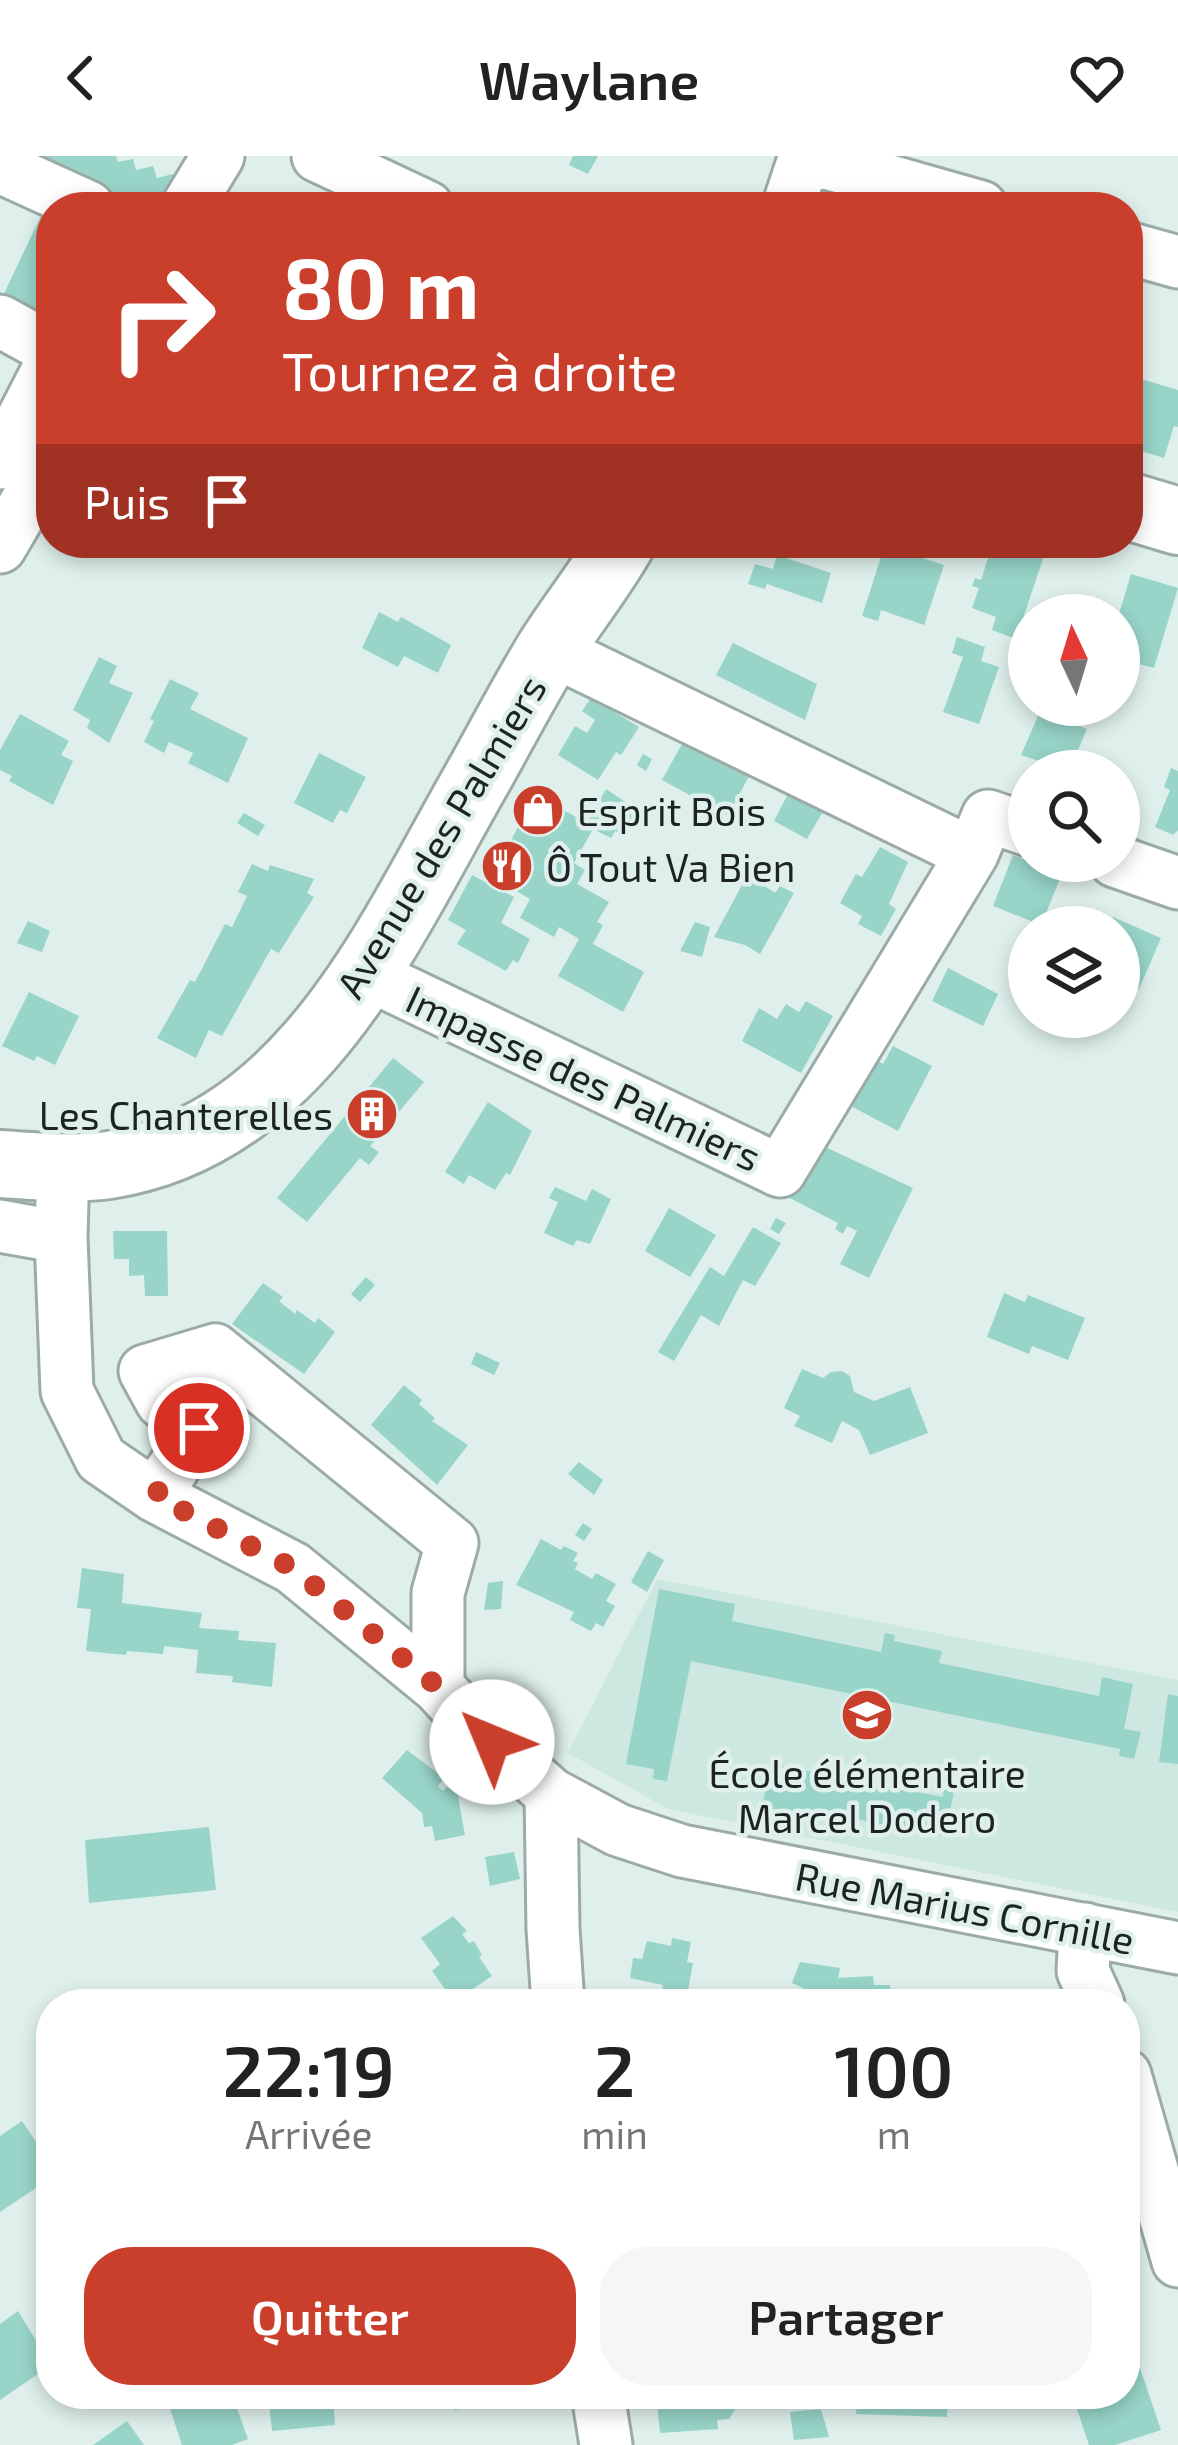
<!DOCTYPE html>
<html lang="fr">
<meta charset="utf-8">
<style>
:root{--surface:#fff;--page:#f6f6f6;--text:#222;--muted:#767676;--accent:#ca3e2c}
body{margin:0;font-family:"Exo 2",sans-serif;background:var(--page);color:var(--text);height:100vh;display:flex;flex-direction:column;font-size:45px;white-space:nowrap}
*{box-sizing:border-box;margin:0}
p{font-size:39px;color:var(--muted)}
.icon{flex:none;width:66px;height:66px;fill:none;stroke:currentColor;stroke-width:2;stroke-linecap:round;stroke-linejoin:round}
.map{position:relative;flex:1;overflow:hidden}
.panel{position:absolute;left:36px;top:1833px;width:1104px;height:420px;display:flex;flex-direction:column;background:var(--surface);border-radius:48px;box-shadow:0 6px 18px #0003}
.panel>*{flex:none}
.banner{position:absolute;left:36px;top:36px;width:1107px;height:366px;border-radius:48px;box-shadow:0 6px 18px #0003;background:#ca3e2c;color:#fff;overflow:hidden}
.needle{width:78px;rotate:356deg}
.tools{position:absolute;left:1008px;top:438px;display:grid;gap:24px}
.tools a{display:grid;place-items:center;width:132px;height:132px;border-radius:50%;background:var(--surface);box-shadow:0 6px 18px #0003;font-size:60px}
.pin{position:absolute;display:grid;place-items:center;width:102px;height:102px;color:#fff;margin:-51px;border:6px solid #fff;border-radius:50%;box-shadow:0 3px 12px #0007}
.me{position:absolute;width:132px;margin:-66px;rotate:315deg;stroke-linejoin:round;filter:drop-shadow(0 0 9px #0008)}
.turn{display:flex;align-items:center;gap:42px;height:252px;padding:0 48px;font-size:54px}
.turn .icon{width:156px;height:156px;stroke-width:2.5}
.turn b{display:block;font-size:84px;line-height:102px}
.then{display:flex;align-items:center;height:114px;padding:0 48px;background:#0003;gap:24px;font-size:45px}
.eta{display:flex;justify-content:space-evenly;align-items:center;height:204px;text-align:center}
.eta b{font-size:72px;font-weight:600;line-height:84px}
.action{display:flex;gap:24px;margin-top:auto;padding:24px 48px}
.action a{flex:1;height:138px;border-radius:48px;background:var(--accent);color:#fff;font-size:48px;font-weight:600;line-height:138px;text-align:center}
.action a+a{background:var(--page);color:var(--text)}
header{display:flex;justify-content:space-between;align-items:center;height:156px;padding:0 48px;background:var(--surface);font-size:54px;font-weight:600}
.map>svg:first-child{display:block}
.built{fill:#cde7e1}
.building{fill:#98d4c8}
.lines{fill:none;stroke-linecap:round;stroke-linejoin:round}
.minor-casing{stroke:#9baba8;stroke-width:57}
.major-casing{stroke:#9baba8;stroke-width:72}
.minor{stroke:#fff;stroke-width:51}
.major{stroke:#fff;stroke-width:66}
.route{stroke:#ca3e2c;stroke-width:21;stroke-dasharray:0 37.8}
.labels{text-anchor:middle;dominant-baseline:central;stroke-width:9;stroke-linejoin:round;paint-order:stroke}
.poi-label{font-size:39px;fill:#1d2322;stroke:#dff0ec;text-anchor:start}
.street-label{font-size:39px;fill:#1d2322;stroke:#dff0ec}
</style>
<header><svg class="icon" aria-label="back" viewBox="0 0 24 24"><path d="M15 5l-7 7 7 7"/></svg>Waylane<svg class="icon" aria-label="heart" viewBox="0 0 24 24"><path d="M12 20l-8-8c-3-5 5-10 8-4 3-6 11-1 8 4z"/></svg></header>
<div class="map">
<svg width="1178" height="2289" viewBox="0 0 1178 2289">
<rect width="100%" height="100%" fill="#dff0ec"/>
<path class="built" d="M657,1423L1178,1524V1756L668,1653L568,1597Z"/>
<path class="building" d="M35,0H116L118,6L133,3L136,14L153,10L157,22L173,18L175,36L166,51H129L126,42L110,45L108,34L92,38Z
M573,0H598L588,18L569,9Z
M46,49L51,52V167L2,142Z
M1128,219L1178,234V271L1174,270L1164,302L1128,291Z
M993,387H1035L1047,391L1016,483L992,474L996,461L972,452L979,432L972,430L975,422L981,424Z
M883,395L899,400L901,395L944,409L924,469L881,454L878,465L862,460Z
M777,399L831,417L822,447L767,428L765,433L748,428L755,408L773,413Z
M1131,418L1178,432L1154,512L1132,506L1126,526L1119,524V458Z
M379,456L398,466L401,461L451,489L438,517L404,500L398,511L362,492Z
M957,481L985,491L981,505L999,511L979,568L943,556L963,501L952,497Z
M733,487L817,528L805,564L716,519Z
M99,501L117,510L109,527L133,537L109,587L87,572L90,564L73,554Z
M170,523L199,537L190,553L248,582L228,627L188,607L193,597L169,586L164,597L144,586L154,565L150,563Z
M591,542L639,571L621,599L616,596L598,624L558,599L575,570L587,577L595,564L582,555Z
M1041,553L1087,573L1069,615L1021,599Z
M20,558L69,585L61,599L73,605L53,649L9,625L12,620L0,614V594Z
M683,586L749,620L728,660L662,624Z
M319,597L366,621L347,657L340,654L333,667L294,647Z
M643,598L652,603L646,615L637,609Z
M1171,612L1178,615V674L1173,679L1155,671L1170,634L1164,631Z
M794,626L852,648L843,665L822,657L807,683L774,665Z
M606,633L639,655L626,680L615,675L611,682L593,673L574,707L585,714L577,728L609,746L597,766L603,769L593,788L644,816L623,856L558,820L579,783L559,771L554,781L520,762L530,743L491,720L536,639L587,667Z
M244,657L265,669L258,680L237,667Z
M880,691L908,706L889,748L896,753L881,780L858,768L862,760L840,747L856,718L862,721Z
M1013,699L1062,718L1041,769L993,750Z
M757,701L772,709L762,728L775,737L780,730L794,737L760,798L745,789L714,781Z
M252,708L268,715L270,709L314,723L307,737L314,741L279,797L271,793L222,880L209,874L196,902L157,882L190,824L195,826L225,768L232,771L247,740L238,736Z
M472,719L514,741L501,767L530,783L518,807L513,804L506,815L457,788L466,774L448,764Z
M1113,761L1161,782L1139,833L1119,825V771H1109Z
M28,765L50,775L42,796L17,787Z
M695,766L710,771L702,801L680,795Z
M948,812L998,838L983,870L932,845Z
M29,836L79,860L55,909L37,900L34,905L2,890Z
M806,845L833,860L801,917L742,885L759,852L777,863L786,848L799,856Z
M893,890L932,910L898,975L845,947L870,900L883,908Z
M393,902L424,926L370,990L379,996L369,1009L360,1002L307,1066L277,1042Z
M488,946L532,975L510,1019L506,1017L495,1034L469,1019L464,1028L445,1016Z
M821,989L913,1032L869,1122L840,1108L857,1075L847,1070L843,1078L835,1073L838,1067L786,1040L805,1004Z
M555,1031L586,1045L592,1033L611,1043L590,1088L577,1084L573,1090L544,1077L558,1046L549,1042Z
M669,1052L716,1079L690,1121L645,1095Z
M776,1062L786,1067L779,1078L770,1073Z
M753,1071L781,1087L755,1130L743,1124L719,1170L701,1159L674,1205L658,1196L710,1111L724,1120Z
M113,1075H167L168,1140H145L144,1119L129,1120V1103H114Z
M366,1121L375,1129L360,1146L351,1138Z
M263,1127L283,1141L279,1145L295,1158L297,1154L315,1167L318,1162L335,1176L304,1218L232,1168Z
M1004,1137L1025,1146L1028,1139L1085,1162L1068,1204L1032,1190L1029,1198L987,1181Z
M476,1196L500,1207L494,1219L471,1208Z
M802,1213L823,1222L831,1216L842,1215L850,1220L854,1236L874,1245L910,1231L928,1277L870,1299L859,1274L842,1265L832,1287L794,1270L800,1260L784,1252Z
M404,1229L422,1244L419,1248L435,1262L432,1265L468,1289L437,1329L371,1269Z
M579,1306L603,1324L594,1339L568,1318Z
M583,1367L592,1373L584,1385L575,1379Z
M541,1383L561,1394L564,1390L578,1397L573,1405L578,1407L575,1413L592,1423L596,1417L616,1428L606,1445L615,1450L603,1471L596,1467L591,1475L570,1464L574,1456L516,1429Z
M648,1395L664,1404L647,1436L631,1426Z
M82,1412L124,1418L122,1447L202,1457L199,1472L239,1475L238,1484L276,1487L272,1531L232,1526L233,1520L196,1517L198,1494L164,1490L163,1498L127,1495L126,1499L86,1495L91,1453L77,1452Z
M503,1425L501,1453L484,1454L488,1427Z
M659,1433L735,1448L732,1465L881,1496L885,1477L895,1479L894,1485L942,1495L939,1507L1099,1540L1102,1521L1133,1528L1124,1573L1141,1576L1134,1603L1119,1600L1120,1593L691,1505L667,1625L653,1623L654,1613L626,1608Z
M1168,1538L1178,1540V1608L1159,1606Z
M407,1594L444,1622L438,1630L443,1635L447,1631L457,1635L465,1679L435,1685L432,1670L424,1671L422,1657L382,1622Z
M771,1608L943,1641L944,1633L954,1635L945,1681L817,1655L816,1662L762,1651Z
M209,1671L216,1734L89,1747L85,1684Z
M514,1696L520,1723L490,1730L485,1701Z
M453,1760L467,1775L462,1778L469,1787L474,1785L482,1799L479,1801L492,1820L459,1842L453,1836L450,1840L432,1815L440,1808L421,1782Z
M672,1782L691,1786L687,1806L693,1807L686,1845L661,1841L663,1829L630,1822L633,1802L642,1803L647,1785L671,1790Z
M800,1806L840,1812L838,1822L873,1820L874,1829H890L892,1848H826L807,1842L805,1848H798L803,1832L792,1827Z
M22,1965L51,2008V2022L0,2056V1980Z
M18,2155L51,2209L0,2244V2168Z
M1140,2212L1161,2274L1115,2289H1089L1072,2238H1125V2217Z
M184,2238H232L248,2283L232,2289H182L167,2244Z
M268,2238H333L335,2269L272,2275Z
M454,2238H488V2251L454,2254Z
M662,2238H734L735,2254L729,2263L717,2264L718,2273L660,2277L657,2247Z
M857,2238H948L947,2261L856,2258Z
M821,2253L829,2281L794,2284L790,2256Z
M127,2265L144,2289H93Z"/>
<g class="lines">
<g class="minor-casing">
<path id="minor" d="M318,0L427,51
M805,1L981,51
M0,11L88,51
M187,51L218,0
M788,51L805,0
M1128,92L1178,106
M0,165L51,193
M0,307L51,208
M0,391L51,304
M550,493L972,698
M1115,705L1178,727
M365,817L780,1015L972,698L988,660L1029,674
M63,1010L61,1081L67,1235L101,1303L155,1340L293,1412L438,1531L472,1568L551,1638L618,1674L682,1695L1178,1792
M0,1070L61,1081
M155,1340L199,1272L162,1246L145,1215L215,1194L452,1387L438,1437V1531
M551,1638L553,1773L558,1848
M1085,1773L1083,1815L1098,1848
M1125,1919L1178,2105
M598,2238L606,2289"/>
</g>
<g class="major-casing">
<path id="major" d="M1128,350L1178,365
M0,1008C35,1010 75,1014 109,1009C302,979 388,779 474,628C499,584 523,537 550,493C573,457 600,424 621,387"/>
</g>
<use href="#minor" class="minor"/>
<use href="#major" class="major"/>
</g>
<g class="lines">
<path class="route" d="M199,1272L155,1340L293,1412L438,1531L492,1586"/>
</g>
<defs>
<g id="shop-disc" transform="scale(2.7)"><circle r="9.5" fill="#ca3e2c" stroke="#dff0ec"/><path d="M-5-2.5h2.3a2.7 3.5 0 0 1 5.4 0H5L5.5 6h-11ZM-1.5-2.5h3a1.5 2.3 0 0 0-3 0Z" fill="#fff"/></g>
<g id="restaurant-disc" transform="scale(2.7)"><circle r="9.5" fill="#ca3e2c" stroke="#dff0ec"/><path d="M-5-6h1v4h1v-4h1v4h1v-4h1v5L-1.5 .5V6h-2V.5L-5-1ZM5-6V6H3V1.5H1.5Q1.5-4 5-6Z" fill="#fff"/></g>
<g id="building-disc" transform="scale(2.7)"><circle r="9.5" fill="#ca3e2c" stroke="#dff0ec"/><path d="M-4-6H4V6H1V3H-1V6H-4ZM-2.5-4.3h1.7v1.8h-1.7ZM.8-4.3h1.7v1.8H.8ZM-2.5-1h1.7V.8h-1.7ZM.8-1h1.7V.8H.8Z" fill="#fff"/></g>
<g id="school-disc" transform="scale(2.7)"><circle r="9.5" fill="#ca3e2c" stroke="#dff0ec"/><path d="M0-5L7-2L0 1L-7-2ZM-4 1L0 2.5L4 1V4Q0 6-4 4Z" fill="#fff"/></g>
</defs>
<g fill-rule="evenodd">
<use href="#shop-disc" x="538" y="654"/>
<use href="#restaurant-disc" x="507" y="710"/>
<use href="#building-disc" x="372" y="958"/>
<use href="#school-disc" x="867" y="1559"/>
</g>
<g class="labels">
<g class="poi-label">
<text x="577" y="654">Esprit Bois</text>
<text x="546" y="710">Ô Tout Va Bien</text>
<text x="333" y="958" text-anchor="end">Les Chanterelles</text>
<text x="867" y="1616" text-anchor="middle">École élémentaire<tspan x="867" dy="45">Marcel Dodero</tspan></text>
</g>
<g class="street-label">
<text transform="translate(440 680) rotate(-59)">Avenue des Palmiers</text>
<text transform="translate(584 921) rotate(25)">Impasse des Palmiers</text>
<text transform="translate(965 1751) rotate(11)">Rue Marius Cornille</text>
</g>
</g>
</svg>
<div class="tools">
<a><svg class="needle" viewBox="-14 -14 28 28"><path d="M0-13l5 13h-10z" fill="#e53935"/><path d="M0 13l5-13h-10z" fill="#767676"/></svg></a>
<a><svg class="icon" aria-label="search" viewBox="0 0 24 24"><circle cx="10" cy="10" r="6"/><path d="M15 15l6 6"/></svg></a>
<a><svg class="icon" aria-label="layers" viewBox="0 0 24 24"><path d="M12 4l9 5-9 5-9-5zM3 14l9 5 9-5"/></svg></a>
</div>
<div class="pin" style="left:199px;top:1272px;background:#d93025"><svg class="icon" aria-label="arrive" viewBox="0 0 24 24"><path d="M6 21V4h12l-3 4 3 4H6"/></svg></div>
<svg class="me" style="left:492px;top:1586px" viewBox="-20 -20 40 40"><circle r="19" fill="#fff"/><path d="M0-13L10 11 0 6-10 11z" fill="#ca3e2c"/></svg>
<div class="banner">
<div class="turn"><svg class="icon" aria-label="right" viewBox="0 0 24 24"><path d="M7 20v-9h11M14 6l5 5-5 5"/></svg><div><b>80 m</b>Tournez à droite</div></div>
<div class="then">Puis<svg class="icon" aria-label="arrive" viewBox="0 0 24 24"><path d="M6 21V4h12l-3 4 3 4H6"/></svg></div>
</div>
<section class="panel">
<div class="eta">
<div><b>22:19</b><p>Arrivée</p></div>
<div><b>2</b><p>min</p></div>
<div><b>100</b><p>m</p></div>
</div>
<div class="action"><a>Quitter</a><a>Partager</a></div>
</section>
</div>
